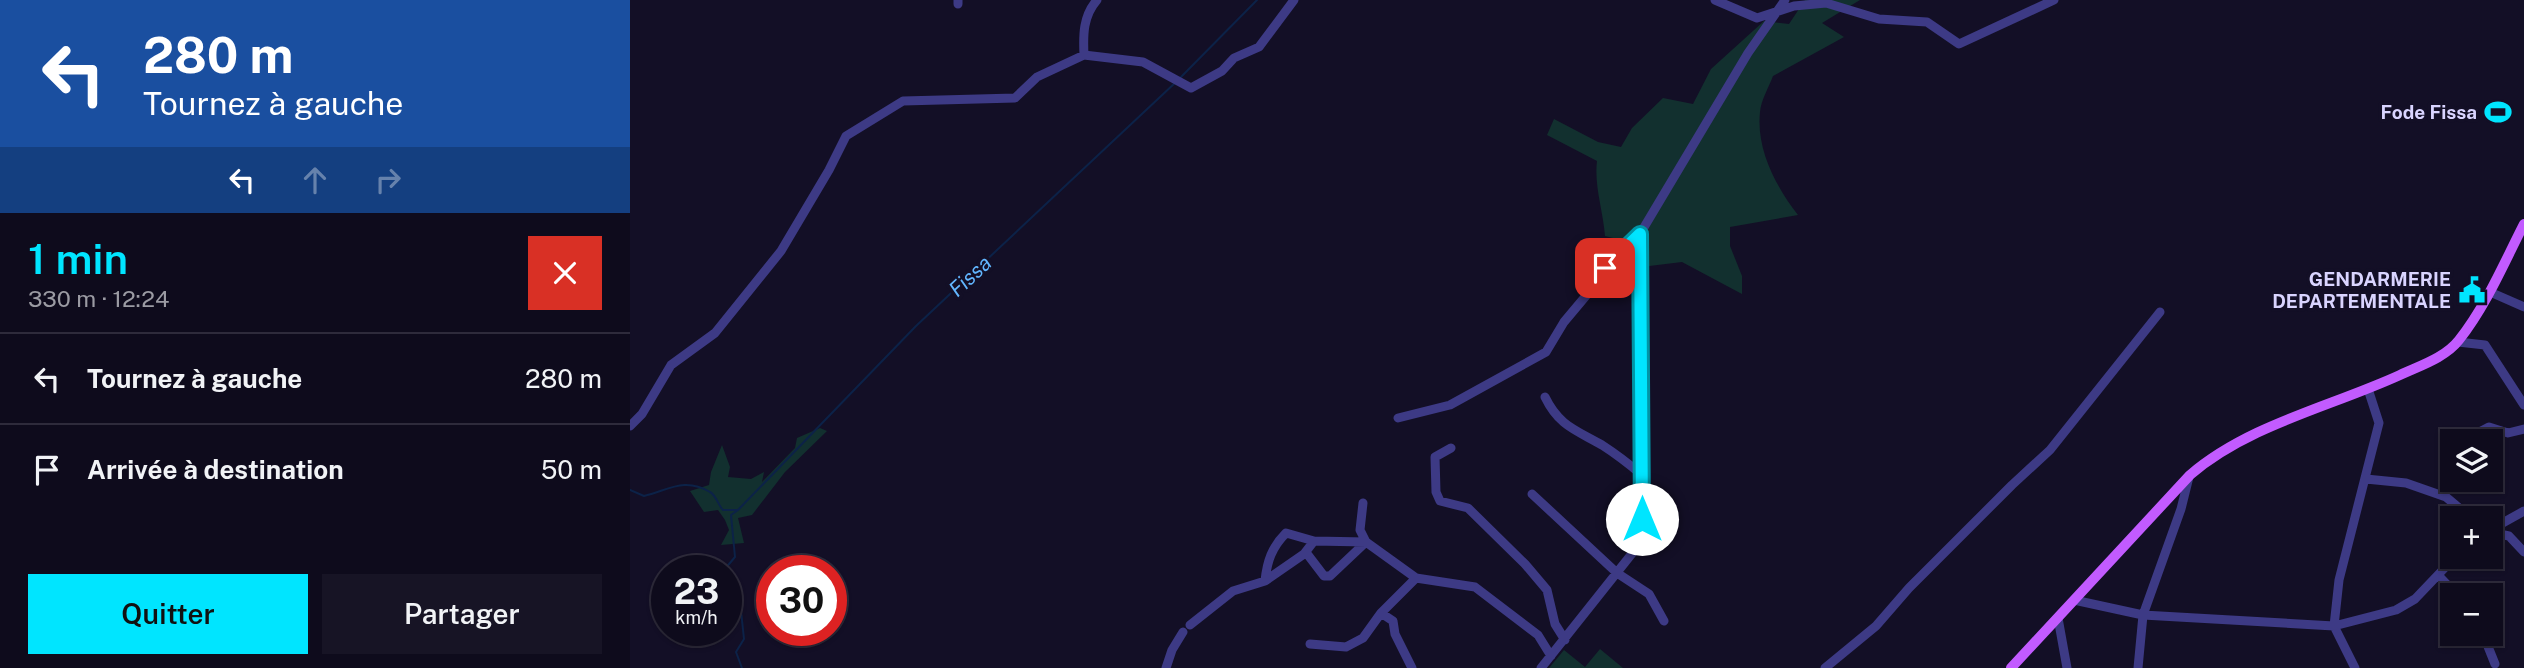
<!DOCTYPE html>
<html lang="fr">
<meta charset="utf-8">
<style>
:root{--surface:#0e0b1c;--page:#171425;--text:#f1f3f6;--muted:#9b9ba3;--line:#2e2b3b;--accent:#00e5ff}
body{margin:0;font-family:"Public Sans",sans-serif;background:var(--page);color:var(--text);height:100vh;display:flex;flex-direction:column;font-size:26px;white-space:nowrap}
*{box-sizing:border-box;margin:0}
p{font-size:23px;color:var(--muted)}
.icon{flex:none;width:38px;height:38px;fill:none;stroke:currentColor;stroke-width:2;stroke-linecap:round;stroke-linejoin:round}
.map{position:relative;flex:1;overflow:hidden}
.sheet{display:flex;flex-direction:column;background:var(--surface);width:630px}
.sheet>*{flex:none}
.top-card{background:#1a4fa0;color:#fff;overflow:hidden}
.tools{position:absolute;left:1810px;top:429px;display:grid;gap:14px}
.tools a{display:grid;place-items:center;width:63px;height:63px;border-radius:0px;background:var(--surface);box-shadow:0 2px 5px #0004,0 0 0 2px var(--line);font-size:35px}
.speed{position:absolute;left:21px;top:555px;display:flex;gap:14px;font-size:35px;font-weight:700;text-align:center}
.speed>*{display:grid;place-content:center;width:91px;height:91px;border-radius:50%;background:var(--surface);box-shadow:0 2px 5px #0004,0 0 0 2px var(--line);line-height:1}
.speed small{font-size:18px;font-weight:400}
.speed .limit{border:10px solid #d22;background:#fff;color:#111}
.pin{position:absolute;display:grid;place-items:center;width:60px;height:60px;color:#fff;margin:-30px;border-radius:14px;box-shadow:0 4px 10px #0006}
.me{position:absolute;width:77px;margin:-38px;rotate:0deg;stroke-linejoin:round;filter:drop-shadow(0 0 5px #0008)}
.turn{display:flex;align-items:center;gap:24px;height:147px;padding:0 28px;font-size:32px}
.turn .icon{width:91px;height:91px;stroke-width:2.5}
.turn b{display:block;font-size:49px;line-height:60px}
.lanes{display:flex;align-items:center;height:66px;padding:0 28px;background:#0003;justify-content:center;gap:35px;direction:ltr}
.lanes .off{opacity:.35}
.round{display:grid;place-items:center;flex:none;width:74px;height:74px;border-radius:0px;background:var(--page)}
.summary{display:flex;align-items:center;justify-content:space-between;height:119px;padding:0 28px}
h1{font-size:42px;font-weight:600;line-height:52px;color:var(--accent)}
.button{display:flex;gap:14px;margin-top:auto;padding:14px 28px}
.button a{flex:1;height:80px;border-radius:0px;background:var(--accent);color:#111;font-size:28px;font-weight:600;line-height:80px;text-align:center}
.button a+a{background:var(--page);color:var(--text)}
ul{padding:0;list-style:none}
li{display:flex;align-items:center;gap:21px;height:91px;padding:0 28px;border-top:2px solid var(--line)}
li div{flex:1}
li b{display:block;font-size:26px}
li em{font-style:normal}
main{display:flex;flex:1;min-height:0}
.map>svg:first-child{display:block}
.green{fill:#12302f}
.lines{fill:none;stroke-linecap:round;stroke-linejoin:round}
.stream{stroke:#0c2248;stroke-width:2}
.minor{stroke:#3d3a85;stroke-width:9}
.major{stroke:#c25bff;stroke-width:10}
.route-casing{stroke:#0095a6;stroke-width:18}
.route{stroke:#00e5ff;stroke-width:12}
.labels{text-anchor:middle;dominant-baseline:central;stroke-width:7;stroke-linejoin:round;paint-order:stroke}
.poi-label{font-size:19px;font-weight:bold;fill:#d9d4ff;stroke:#130f26;text-anchor:end}
.water-label{font-size:21px;font-style:italic;fill:#62b6ff;stroke:#130f26}
</style>
<main>
<section class="sheet">
<div class="top-card">
<div class="turn"><svg class="icon" aria-label="left" viewBox="0 0 24 24"><path d="M17 20v-9H6M10 6l-5 5 5 5"/></svg><div><b>280 m</b>Tournez à gauche</div></div>
<div class="lanes"><svg class="icon" aria-label="left" viewBox="0 0 24 24"><path d="M17 20v-9H6M10 6l-5 5 5 5"/></svg><svg class="icon off" aria-label="ahead" viewBox="0 0 24 24"><path d="M12 20V5M6 11l6-6 6 6"/></svg><svg class="icon off" aria-label="right" viewBox="0 0 24 24"><path d="M7 20v-9h11M14 6l5 5-5 5"/></svg></div>
</div>
<div class="summary"><div><h1>1 min</h1><p>330 m · 12:24</p></div><a class="round" style="background:#d93025;color:#fff"><svg class="icon" aria-label="close" viewBox="0 0 24 24"><path d="M6 6l12 12M18 6L6 18"/></svg></a></div>
<ul>
<li><svg class="icon" aria-label="left" viewBox="0 0 24 24"><path d="M17 20v-9H6M10 6l-5 5 5 5"/></svg><div><b>Tournez à gauche</b></div><em>280 m</em></li>
<li><svg class="icon" aria-label="arrive" viewBox="0 0 24 24"><path d="M6 21V4h12l-3 4 3 4H6"/></svg><div><b>Arrivée à destination</b></div><em>50 m</em></li>
</ul>
<div class="button"><a>Quitter</a><a>Partager</a></div>
</section>
<div class="map">
<svg width="1894" height="668" viewBox="0 0 1894 668">
<rect width="100%" height="100%" fill="#130f26"/>
<path class="green" d="M1175,0H1230L1192,23L1214,37L1143,76C1139,87 1131,100 1130,112C1126,149 1146,187 1168,215L1100,227V246L1112,276V294L1052,262L1011,267L991,240L975,236C973,210 964,186 967,161L917,135L924,119L968,142L991,147L1002,128L1033,98L1063,104L1081,69L1134,21L1159,24Z
M190,428L197,431L155,472L122,515L108,518L114,543L91,545L99,530L95,520L88,510L74,512L60,491L79,485L81,472L92,445L100,467L98,477L121,479L134,472L132,482L165,448L167,438Z
M970,649L993,668H919L934,650L955,667Z"/>
<g class="lines">
<path class="stream" d="M550,78L627,0
M0,490L14,496C39,490 54,477 80,492C86,495 88,505 93,510H107
M94,570L105,557L101,515L108,510L286,326L546,82
M96,598L107,603L111,611L114,639L106,652L112,668"/>
<path class="minor" d="M328,0V4
M1085,0L1127,18L1164,6L1196,3L1249,19L1297,22L1329,44L1424,0
M454,55C453,35 453,16 467,0
M1860,292L1894,307
M1828,342L1855,345L1894,405
M915,397C929,426 946,430 972,445C986,454 999,464 1012,475
M768,418L820,405L916,352L934,322L960,291L975,268L1010,234
M0,426L12,414L41,365L85,333L151,251L199,170L216,136L273,101L385,98L407,77L454,55L513,62L561,88L592,71L604,58L629,47L664,0
M1832,441L1859,427L1878,433L1894,429
M821,448L805,457L806,492L810,501L838,508L895,564L917,590L925,624L935,640
M1736,479L1776,483L1816,497L1841,518
M902,494L987,573L1019,594L1034,621
M733,503L730,530L736,542L786,578L845,587L908,635L921,656
M1860,530L1894,511
M1860,532L1879,536L1894,552
M674,554L684,541L736,542
M1808,575L1827,595
M635,581L674,554L678,555L694,576H700L736,542
M1444,600L1513,615L1704,626L1766,610L1785,599L1826,556
M751,613L763,621L765,634L782,668
M1428,618L1437,668
M560,625L603,591L635,581C637,561 642,547 656,533L684,541
M1853,634L1865,664
M680,644L716,647L733,638L751,613L786,578
M536,668L542,650L553,632
M911,668L1012,541L1010,234L1118,53L1155,0
M1195,668L1246,626L1279,588L1382,485L1420,450L1530,312
M1508,668L1513,615L1551,509L1559,477
M1725,668L1704,626L1709,580L1749,423L1738,389"/>
<path class="major" d="M1381,668L1560,475C1618,425 1700,407 1770,375C1789,366 1815,358 1829,340C1856,306 1874,263 1894,224"/>
</g>
<g class="lines">
<g class="route-casing">
<path id="route" d="M975,268L1010,234L1012,519"/>
</g>
<use href="#route" class="route"/>
</g>
<defs>
<g id="stadium-bare" transform="scale(2.1)"><path d="M0-5a6.5 5 0 1 0 0 10a6.5 5 0 1 0 0-10ZM-3.5-1.8h7v3.6h-7Z" fill="#00e5ff" stroke="#130f26" stroke-width="2.5" paint-order="stroke"/></g>
<g id="civic-bare" transform="scale(2.1)"><path d="M-.6-6.5H3V-4.5H.6V-3L4-1V1h2V6H-6V1h2V-1L-.6-3ZM-1.2 2.5V6h2.4V2.5Z" fill="#00e5ff" stroke="#130f26" stroke-width="2.5" paint-order="stroke"/></g>
</defs>
<g fill-rule="evenodd">
<use href="#stadium-bare" x="1868" y="112"/>
<use href="#civic-bare" x="1842" y="290"/>
</g>
<g class="labels">
<g class="poi-label">
<text x="1847" y="112">Fode Fissa</text>
<text x="1821" y="279">GENDARMERIE<tspan x="1821" dy="22">DEPARTEMENTALE</tspan></text>
</g>
<g class="water-label">
<text transform="translate(340 276) rotate(-43)">Fissa</text>
</g>
</g>
</svg>
<div class="tools">
<a><svg class="icon" aria-label="layers" viewBox="0 0 24 24"><path d="M12 4l9 5-9 5-9-5zM3 14l9 5 9-5"/></svg></a>
<a>+</a>
<a>−</a>
</div>
<div class="speed"><div>23<small>km/h</small></div><div class="limit">30</div></div>
<div class="pin" style="left:975px;top:268px;background:#d93025"><svg class="icon" aria-label="arrive" viewBox="0 0 24 24"><path d="M6 21V4h12l-3 4 3 4H6"/></svg></div>
<svg class="me" style="left:1012px;top:519px" viewBox="-20 -20 40 40"><circle r="19" fill="#fff"/><path d="M0-13L10 11 0 6-10 11z" fill="#00e5ff"/></svg>
</div>
</main>
